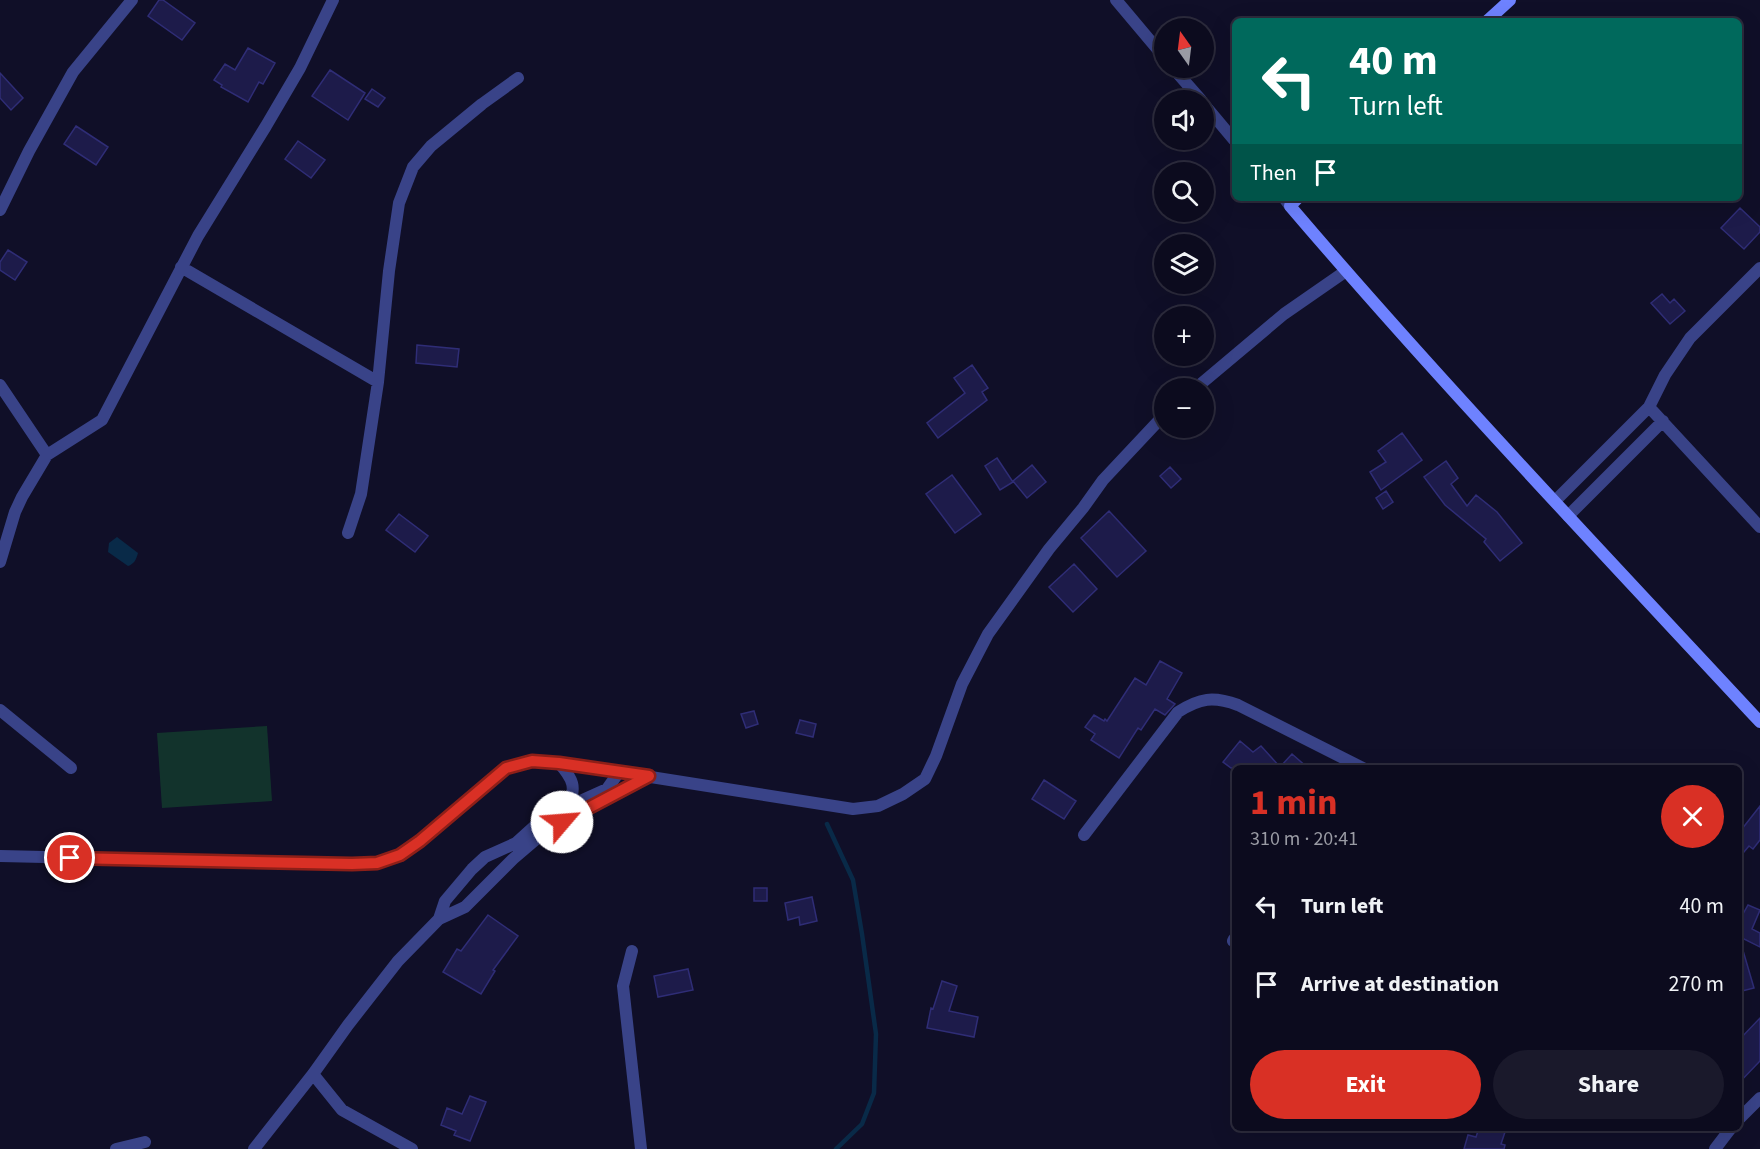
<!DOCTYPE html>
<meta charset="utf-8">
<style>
:root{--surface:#0c0b1e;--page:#1a192b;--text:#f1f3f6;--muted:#9a9ba4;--line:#2c2b3c;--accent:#d93025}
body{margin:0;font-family:"Source Sans 3",sans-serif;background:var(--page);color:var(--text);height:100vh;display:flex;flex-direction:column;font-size:22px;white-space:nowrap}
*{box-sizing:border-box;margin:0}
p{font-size:20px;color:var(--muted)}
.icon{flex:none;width:33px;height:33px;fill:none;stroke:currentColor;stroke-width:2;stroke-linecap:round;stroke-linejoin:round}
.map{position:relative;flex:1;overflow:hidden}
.sheet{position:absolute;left:1232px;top:765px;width:510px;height:366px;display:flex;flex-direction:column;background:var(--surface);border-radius:9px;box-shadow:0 6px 24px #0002,0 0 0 2px var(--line)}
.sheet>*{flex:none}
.top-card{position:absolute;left:1232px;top:18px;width:510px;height:183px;border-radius:9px;box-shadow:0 6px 24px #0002,0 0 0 2px var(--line);background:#00695c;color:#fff;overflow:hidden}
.needle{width:39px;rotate:346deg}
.tools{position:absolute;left:1154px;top:18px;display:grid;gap:12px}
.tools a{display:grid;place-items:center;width:60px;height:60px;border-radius:50%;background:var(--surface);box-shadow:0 6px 24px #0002,0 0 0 2px var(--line);font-size:30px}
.pin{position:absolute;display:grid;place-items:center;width:51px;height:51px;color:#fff;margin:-26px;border:3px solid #fff;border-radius:50%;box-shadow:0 2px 6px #0007}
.me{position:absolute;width:66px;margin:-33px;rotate:63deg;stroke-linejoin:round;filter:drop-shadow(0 0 4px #0008)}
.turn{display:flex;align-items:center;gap:21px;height:126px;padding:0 18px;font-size:27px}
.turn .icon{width:78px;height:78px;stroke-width:2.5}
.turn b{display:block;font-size:42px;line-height:51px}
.then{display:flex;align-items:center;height:57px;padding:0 18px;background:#0003;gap:12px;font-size:22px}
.round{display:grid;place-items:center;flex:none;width:63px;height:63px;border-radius:32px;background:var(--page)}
.headline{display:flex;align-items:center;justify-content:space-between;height:102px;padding:0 18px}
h1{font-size:36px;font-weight:700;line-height:45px;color:var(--accent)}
.cta{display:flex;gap:12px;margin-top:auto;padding:12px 18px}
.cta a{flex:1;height:69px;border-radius:36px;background:var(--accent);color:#fff;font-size:24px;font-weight:700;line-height:69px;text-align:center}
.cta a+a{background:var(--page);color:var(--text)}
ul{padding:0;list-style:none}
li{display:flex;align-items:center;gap:18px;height:78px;padding:0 18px}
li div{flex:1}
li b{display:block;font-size:22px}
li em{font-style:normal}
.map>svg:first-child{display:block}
.green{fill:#12332c}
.water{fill:#092a48}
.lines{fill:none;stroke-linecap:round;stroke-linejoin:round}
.stream{stroke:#092a48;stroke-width:4.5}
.building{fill:#1d1b4a;stroke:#2f2d76;stroke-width:1.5}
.street{stroke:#394388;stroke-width:12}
.secondary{stroke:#6e82ff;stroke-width:12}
.route-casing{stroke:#8d1f18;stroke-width:15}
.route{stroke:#d93025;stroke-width:10}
</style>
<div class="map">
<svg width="1760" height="1149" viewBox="0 0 1760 1149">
<rect width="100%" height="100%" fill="#100f28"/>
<path class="green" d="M267,726L272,801L162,808L157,733Z"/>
<path class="water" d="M117,537L138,553C136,560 134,564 128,566L108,552L109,543Z"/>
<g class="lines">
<path class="stream" d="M827,824L853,880L862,934L876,1034L874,1093L862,1124L836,1149"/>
</g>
<path class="building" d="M159,0H163L195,23L182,40L148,16Z
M248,48L275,63L263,84L259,82L248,102L221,87L222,85L214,80L225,64L235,70Z
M330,70L365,93L348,120L312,96Z
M0,73L23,98L11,110L0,98Z
M372,89L385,98L378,107L365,99Z
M76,126L108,147L96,165L64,144Z
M298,141L325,160L311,178L285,159Z
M1740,208L1760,227V232L1744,249L1721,228Z
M8,250L27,262L15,280L0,270V262Z
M1662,294L1670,303L1674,299L1685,311L1670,324L1651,303Z
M417,345L459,349L457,367L416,363Z
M972,365L988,388L982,392L987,400L938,438L927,423L965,393L954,378Z
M1402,433L1422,460L1381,490L1370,472L1386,462L1378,451Z
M997,458L1013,482L1000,490L985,466Z
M1446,461L1458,478L1451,484L1467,506L1476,495L1497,512L1522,543L1500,561L1484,542L1486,539L1445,505L1424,477Z
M1032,465L1046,482L1027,498L1013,481Z
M1170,467L1181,479L1171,488L1160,476Z
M952,475L981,514L955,533L926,494Z
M1386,491L1393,502L1383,509L1376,498Z
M1109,511L1146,551L1117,577L1081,538Z
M399,514L428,536L415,552L386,530Z
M1074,564L1097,589L1073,612L1049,587Z
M1160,661L1182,673L1167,699L1175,704L1165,715L1155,709L1141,730L1138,728L1119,758L1091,740L1095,734L1085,727L1094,715L1104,721L1105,719L1107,721L1135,678L1146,685Z
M754,711L758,724L746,728L741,714Z
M800,720L816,724L813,737L796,733Z
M1240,741L1253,752L1261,746L1280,767L1292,754L1308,768H1231L1223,762Z
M1044,780L1076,801L1064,819L1032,799Z
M1760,806V840L1753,849L1749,846L1738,859V834Z
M754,888H767V901H754Z
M812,897L817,921L800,925L799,917L788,920L785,903Z
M1748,905L1760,910L1752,929L1760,933V947L1738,936V923Z
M488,915L518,936L493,970L495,971L481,994L443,972L457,949L461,951Z
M1738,947H1742L1754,988L1738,992Z
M688,969L693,990L658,997L654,976Z
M942,981L957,986L949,1011L978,1017L974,1037L927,1028L931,1008L933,1009Z
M1760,1018V1061L1738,1084V1041Z
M470,1096L486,1102L470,1141L454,1135L456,1131L441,1125L447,1108L462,1114Z
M1479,1128H1491L1505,1132L1501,1144L1505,1145L1504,1149H1464L1468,1135L1476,1137Z"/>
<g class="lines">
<path class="street" d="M1116,0L1164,57
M1173,68L1201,100
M1203,103L1234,140
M1284,198L1290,206
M0,210L29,151L73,72L132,0
M181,267L378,382
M0,385L47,455
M1196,388L1284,314L1346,271
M1649,407L1760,527
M1555,501L1649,407L1665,375L1690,338L1760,268
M1568,516L1663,421
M348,533L361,494L378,382L389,271L399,203L413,167L431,146L482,104L518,78
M0,562L15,512L22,497L47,455L102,420L198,236L266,126L300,68L333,0
M0,710L71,768
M559,763C573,779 577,787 568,807
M1084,835L1178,712C1200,698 1213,696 1238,705L1363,768
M0,856L352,864L377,863L400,855L420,841L506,768L532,761L559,763L619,772L853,809L878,806L903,794L925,779L936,756L962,684L988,634L1049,549L1083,508L1103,480L1164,415
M439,919L445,901L472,869L485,857L516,843L537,824L576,803L607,789L619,772
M1233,941L1234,939
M632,951L623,986L641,1149
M313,1074L342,1110L412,1149
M1738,1120L1760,1098
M116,1149L145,1142
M254,1149L313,1074L348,1025L398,961L439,919L465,907L513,859L547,830L649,776
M1715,1149L1731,1128"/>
<path class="secondary" d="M1487,21L1510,0
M1298,198L1290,206C1441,383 1602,552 1760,722"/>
</g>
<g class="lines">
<g class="route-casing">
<path id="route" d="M70,858L352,864L377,863L400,855L420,841L506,768L532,761L559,763L649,776L562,822"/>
</g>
<use href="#route" class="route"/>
</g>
</svg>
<div class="tools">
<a><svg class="needle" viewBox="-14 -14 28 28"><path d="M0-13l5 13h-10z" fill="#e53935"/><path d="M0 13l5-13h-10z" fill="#9a9ba4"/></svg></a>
<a><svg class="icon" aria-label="sound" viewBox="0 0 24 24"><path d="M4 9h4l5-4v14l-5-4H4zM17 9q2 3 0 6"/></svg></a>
<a><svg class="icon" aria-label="search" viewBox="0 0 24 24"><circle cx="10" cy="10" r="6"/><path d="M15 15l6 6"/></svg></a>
<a><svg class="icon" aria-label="layers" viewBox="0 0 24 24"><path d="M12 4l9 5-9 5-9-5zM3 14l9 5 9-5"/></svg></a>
<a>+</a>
<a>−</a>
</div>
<div class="pin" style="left:70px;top:858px;background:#d93025"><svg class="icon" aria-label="arrive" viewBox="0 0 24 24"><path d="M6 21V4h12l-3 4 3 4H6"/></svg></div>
<svg class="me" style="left:562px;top:822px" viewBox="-20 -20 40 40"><circle r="19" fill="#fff"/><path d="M0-13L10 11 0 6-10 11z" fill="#d93025"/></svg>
<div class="top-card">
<div class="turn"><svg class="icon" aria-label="left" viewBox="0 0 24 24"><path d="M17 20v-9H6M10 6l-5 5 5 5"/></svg><div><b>40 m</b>Turn left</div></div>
<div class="then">Then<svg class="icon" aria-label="arrive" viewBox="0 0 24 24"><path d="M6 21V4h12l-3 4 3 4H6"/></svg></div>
</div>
<section class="sheet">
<div class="headline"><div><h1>1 min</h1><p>310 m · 20:41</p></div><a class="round" style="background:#d93025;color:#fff"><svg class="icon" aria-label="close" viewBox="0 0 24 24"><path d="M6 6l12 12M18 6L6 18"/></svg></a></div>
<ul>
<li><svg class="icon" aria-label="left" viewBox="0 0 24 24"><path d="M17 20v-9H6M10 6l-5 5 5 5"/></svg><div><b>Turn left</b></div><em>40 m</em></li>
<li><svg class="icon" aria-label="arrive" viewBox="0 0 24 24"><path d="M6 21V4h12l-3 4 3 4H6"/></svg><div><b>Arrive at destination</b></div><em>270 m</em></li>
</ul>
<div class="cta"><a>Exit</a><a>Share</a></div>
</section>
</div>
